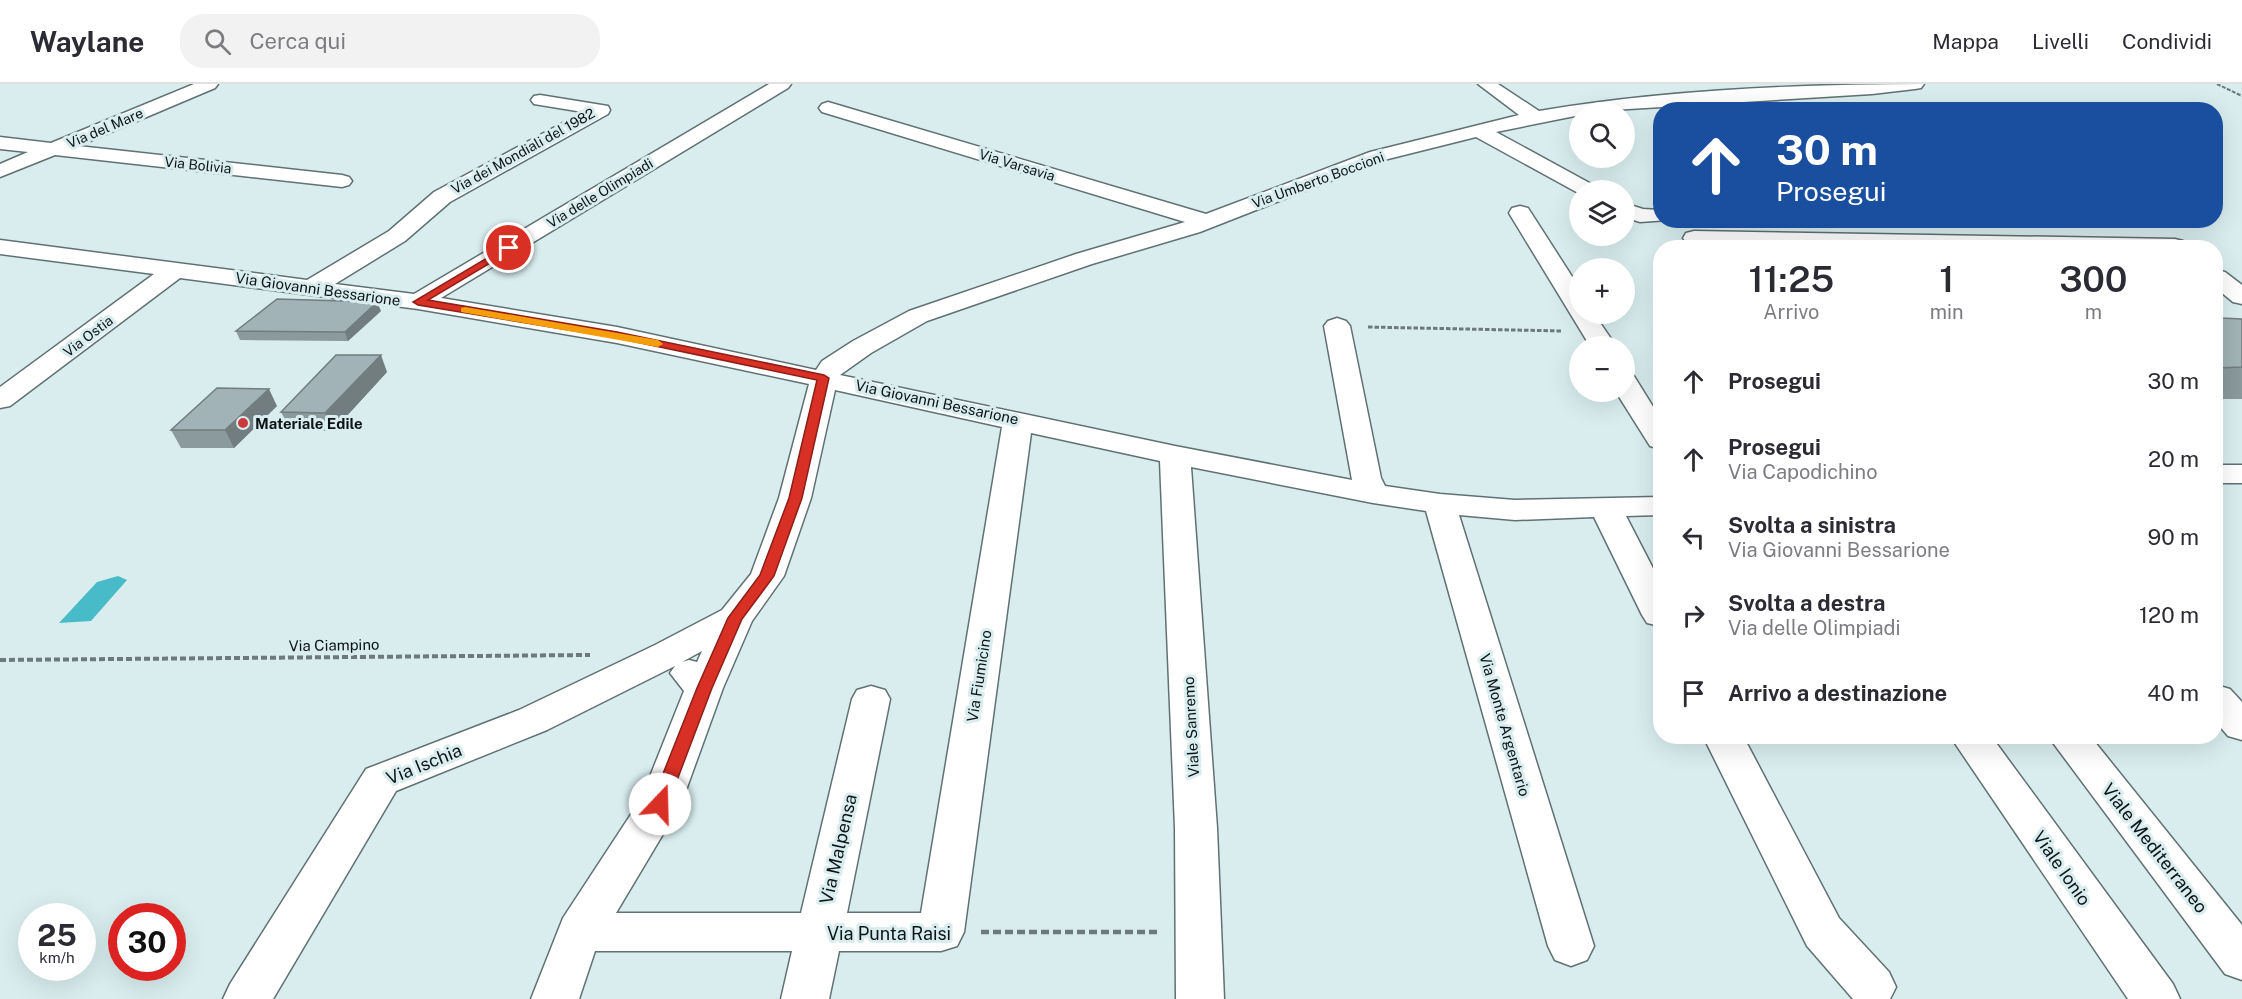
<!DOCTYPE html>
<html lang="it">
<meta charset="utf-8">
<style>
:root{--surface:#fff;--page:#f2f2f3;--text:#2b2b33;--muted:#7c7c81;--line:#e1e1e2}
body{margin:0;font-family:"Public Sans",sans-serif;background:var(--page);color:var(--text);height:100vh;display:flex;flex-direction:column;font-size:22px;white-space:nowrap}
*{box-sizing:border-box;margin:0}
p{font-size:20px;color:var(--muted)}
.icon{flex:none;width:33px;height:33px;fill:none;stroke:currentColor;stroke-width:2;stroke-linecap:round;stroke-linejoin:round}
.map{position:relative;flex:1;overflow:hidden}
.sheet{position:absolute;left:1653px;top:156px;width:570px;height:504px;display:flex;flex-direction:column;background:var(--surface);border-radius:24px;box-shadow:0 6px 24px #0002}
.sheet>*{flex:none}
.guide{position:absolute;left:1653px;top:18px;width:570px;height:126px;border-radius:24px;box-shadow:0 6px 24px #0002;background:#1a4fa0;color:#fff;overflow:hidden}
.fabs{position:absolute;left:1569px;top:18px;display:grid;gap:12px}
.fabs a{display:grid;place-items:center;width:66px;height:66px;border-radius:50%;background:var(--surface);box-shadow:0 6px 24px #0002;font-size:30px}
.speed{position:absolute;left:18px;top:819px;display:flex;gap:12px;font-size:30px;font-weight:700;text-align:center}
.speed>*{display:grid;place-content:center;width:78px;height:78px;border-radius:50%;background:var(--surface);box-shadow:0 6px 24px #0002;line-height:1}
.speed small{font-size:15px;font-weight:400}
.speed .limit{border:9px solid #d22;background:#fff;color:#111}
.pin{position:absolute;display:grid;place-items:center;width:51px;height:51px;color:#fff;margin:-26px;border:3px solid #fff;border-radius:50%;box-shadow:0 2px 6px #0007}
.me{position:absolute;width:66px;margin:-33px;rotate:21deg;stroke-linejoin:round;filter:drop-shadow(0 0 4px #0008)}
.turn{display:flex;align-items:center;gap:21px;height:126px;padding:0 24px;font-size:27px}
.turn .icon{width:78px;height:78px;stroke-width:2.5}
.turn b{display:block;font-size:42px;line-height:51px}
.eta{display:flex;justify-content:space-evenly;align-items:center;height:102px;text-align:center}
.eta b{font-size:36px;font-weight:600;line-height:42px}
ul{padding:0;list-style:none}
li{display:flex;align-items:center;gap:18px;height:78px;padding:0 24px}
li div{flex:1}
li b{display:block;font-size:22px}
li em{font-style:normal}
header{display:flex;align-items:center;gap:36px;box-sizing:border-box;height:84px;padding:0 30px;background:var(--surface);border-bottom:2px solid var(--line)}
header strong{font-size:28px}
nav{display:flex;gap:33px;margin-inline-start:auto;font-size:21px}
.search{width:420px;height:54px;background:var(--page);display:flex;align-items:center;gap:15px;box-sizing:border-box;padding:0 21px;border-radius:24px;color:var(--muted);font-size:22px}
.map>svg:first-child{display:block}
.water{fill:#47bbc7}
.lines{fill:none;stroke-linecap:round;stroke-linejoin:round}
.minor-casing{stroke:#607173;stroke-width:3}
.path-far3{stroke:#6d7a7c;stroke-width:2;stroke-dasharray:4 1.5;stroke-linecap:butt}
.path-far2{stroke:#6d7a7c;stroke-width:3;stroke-dasharray:4.5 2;stroke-linecap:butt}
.path-far1{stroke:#6d7a7c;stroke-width:4;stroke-dasharray:6 3;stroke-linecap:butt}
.path{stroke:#6d7a7c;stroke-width:4.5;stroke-dasharray:8 4;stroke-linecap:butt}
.minor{fill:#fff;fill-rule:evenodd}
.wall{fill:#8a9a9d}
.shaded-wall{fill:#717d7f}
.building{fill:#a1b3b6;stroke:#717d7f;stroke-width:1.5}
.route{fill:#d93025;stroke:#8d1f18;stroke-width:1.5}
.slow{fill:#f59e0b}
.poi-dot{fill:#ca3b3c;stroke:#d9edef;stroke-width:2}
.labels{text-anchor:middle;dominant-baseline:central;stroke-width:6;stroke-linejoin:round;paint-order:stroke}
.far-street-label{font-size:14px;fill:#0d1415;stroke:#d9edef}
.street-label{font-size:15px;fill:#0d1415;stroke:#d9edef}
.poi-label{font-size:15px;font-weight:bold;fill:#0d1415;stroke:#d9edef;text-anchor:start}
.near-street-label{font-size:18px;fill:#0d1415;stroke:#d9edef}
</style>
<header>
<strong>Waylane</strong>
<div class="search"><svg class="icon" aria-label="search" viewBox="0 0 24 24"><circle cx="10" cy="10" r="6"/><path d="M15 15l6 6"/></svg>Cerca qui</div>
<nav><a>Mappa</a><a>Livelli</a><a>Condividi</a></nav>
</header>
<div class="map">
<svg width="2242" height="915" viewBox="0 0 2242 915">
<rect width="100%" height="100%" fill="#d9edef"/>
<path class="water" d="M118,492L127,496L91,537L59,539L97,498Z"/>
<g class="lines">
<g class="minor-casing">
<path id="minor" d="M194,0H218L215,4L78,62L342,91L349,93L352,97L349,101L342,103L55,71L0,93V80L28,68L0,65V53L51,59Z
M769,0H791L788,4L441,214L617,243L816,286L822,277L853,257L909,227L1076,170L1185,138L822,28L819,24L822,20L828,18L1206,130L1370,68L1519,31L1478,0H1498L1539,27C1663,6 1798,0 1924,0L1921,4L1915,5L1872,10L1580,28V31L1496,48L1595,102L1599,106H1580V110L1476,53L1384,76L1200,148L1092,180L927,237L871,269L840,291L1175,362L1352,396L1324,242L1328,237L1337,234L1346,237L1350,242L1381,394L1385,402L1440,410L1515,416L1660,413V431L1626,432L1660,498V542L1647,539L1642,531L1594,433L1515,436L1459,431L1594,862L1587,876L1571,882L1555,876L1548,862L1426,427L1373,419L1191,383L1217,744L1224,915H1176L1175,744L1160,377L1031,349L964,848L957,862L941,867H839L829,915H781L792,867H595L579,915H531L563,834L641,715L684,607L670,589L675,582L547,646L396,707L273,915H223L230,900L366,685L519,626L655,561L722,526L751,490L779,414L809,300L617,259L418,225L180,194L10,322L0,324V303L154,190L0,170V156L307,196L389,147L434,108L583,28L534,20L531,16L534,12L540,11L608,22L610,26L608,30L450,118L405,157L335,200L414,210ZM835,306L1002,343L921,829H847L890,615L885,606L871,602L857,606L852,615L801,829H616L681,720L723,604L752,537L784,492L811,414ZM702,567L697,578L689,576L682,578Z
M1624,119L1643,125L1660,126V136H1668L1640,138L1624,133Z
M1520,122L1528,124L1580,205V230H1594L1616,262H1590L1509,129L1512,124Z
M1694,147L2175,155L2183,157L2187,162L1853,164L1713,161L1714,164H1690L1683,154L1686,149Z
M2216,186L2225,188L2242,201V220L2233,218L2216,204Z
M1624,290L1634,292L1660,334V365L1650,362L1616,308H1624Z
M2216,381H2242V399H2216Z
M2216,601L2230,605L2242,618V656L2228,652L2216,638Z
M1703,652H1743L1839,834L1889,888L1896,903L1890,915H1853L1807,862Z
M1950,652H1991L2173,900L2180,915H2128Z
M2048,652H2090L2242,841V896L2225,890Z"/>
</g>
<path class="path-far3" d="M2217,0L2242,12"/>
<path class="path-far2" d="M1368,243L1562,247"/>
<path class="path-far1" d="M0,576L590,571"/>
<path class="path" d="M981,848H1159"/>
<use href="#minor" class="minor"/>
</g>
<path class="wall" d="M381,227L348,257L240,256L236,247Z
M2216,231L2221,234L2242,235V315H2216Z
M387,288L333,347L290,346L281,328Z
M277,322L234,364H181L171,346Z"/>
<path class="shaded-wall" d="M377,218L381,227L348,257L345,248Z
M381,271L387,288L333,347L325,329Z
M269,305L277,322L234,364L225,346Z"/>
<path class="building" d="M277,215L377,218L345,248L236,247Z
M2216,231L2221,234L2242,235V283L2216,284Z
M336,271H381L325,329L281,328Z
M217,304L269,305L225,346H171Z"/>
<path class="route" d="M509,161L512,162V166L428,216L617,248L824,291L829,294L802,414L774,492L742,535L712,604L668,720L666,725L660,727L654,725L651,720L697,604L728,534L760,491L789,414L817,296L617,254L418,221L413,218Z"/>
<path class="slow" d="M465,223L658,256L663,260L658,263L461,228V224Z"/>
<circle class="poi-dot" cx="243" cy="339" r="6"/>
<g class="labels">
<g class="far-street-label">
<text transform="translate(105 44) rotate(-23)">Via del Mare</text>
<text transform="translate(523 67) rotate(-29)">Via dei Mondiali del 1982</text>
<text transform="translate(198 81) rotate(6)">Via Bolivia</text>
<text transform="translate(1017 81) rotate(17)">Via Varsavia</text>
<text transform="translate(1318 96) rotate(-20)">Via Umberto Boccioni</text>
<text transform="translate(600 109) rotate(-31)">Via delle Olimpiadi</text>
<text transform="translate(88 252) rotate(-37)">Via Ostia</text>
</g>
<g class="street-label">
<text transform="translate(318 205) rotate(8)">Via Giovanni Bessarione</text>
<text transform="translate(937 318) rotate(12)">Via Giovanni Bessarione</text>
<text transform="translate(334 561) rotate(-1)">Via Ciampino</text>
<text transform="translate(979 592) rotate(-81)">Via Fiumicino</text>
<text transform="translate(1505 641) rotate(74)">Via Monte Argentario</text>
<text transform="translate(1191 643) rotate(-93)">Viale Sanremo</text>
</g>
<g class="poi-label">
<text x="255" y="339">Materiale Edile</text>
</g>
<g class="near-street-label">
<text transform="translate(424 680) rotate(-22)">Via Ischia</text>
<text transform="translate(2155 764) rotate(52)">Viale Mediterraneo</text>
<text transform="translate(838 765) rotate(-77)">Via Malpensa</text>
<text transform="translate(2062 784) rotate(55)">Viale Ionio</text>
<text x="889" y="849">Via Punta Raisi</text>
</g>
</g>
</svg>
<div class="fabs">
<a><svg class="icon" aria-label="search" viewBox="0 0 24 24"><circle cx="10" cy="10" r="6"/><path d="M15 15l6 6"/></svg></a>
<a><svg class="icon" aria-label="layers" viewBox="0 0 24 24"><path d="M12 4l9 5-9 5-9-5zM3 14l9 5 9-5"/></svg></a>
<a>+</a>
<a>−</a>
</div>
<div class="speed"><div>25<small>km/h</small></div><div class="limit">30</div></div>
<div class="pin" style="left:509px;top:164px;background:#d93025"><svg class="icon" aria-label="arrive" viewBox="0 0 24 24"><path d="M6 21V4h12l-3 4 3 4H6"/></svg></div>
<svg class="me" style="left:660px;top:720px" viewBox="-20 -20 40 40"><circle r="19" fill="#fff"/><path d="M0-13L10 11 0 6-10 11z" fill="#d93025"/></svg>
<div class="guide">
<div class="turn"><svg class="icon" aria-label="ahead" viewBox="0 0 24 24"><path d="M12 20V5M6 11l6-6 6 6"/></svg><div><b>30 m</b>Prosegui</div></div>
</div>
<section class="sheet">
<div class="eta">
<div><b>11:25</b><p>Arrivo</p></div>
<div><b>1</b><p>min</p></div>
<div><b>300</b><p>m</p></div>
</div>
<ul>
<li><svg class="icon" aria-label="ahead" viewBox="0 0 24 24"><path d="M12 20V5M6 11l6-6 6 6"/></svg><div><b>Prosegui</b></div><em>30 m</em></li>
<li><svg class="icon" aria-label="ahead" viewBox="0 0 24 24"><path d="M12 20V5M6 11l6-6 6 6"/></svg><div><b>Prosegui</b><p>Via Capodichino</p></div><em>20 m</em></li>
<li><svg class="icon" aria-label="left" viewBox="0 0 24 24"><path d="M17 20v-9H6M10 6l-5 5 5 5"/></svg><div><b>Svolta a sinistra</b><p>Via Giovanni Bessarione</p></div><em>90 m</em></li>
<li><svg class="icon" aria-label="right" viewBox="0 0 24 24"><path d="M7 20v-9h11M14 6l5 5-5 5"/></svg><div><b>Svolta a destra</b><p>Via delle Olimpiadi</p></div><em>120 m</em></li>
<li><svg class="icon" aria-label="arrive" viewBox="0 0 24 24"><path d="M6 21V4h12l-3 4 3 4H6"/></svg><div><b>Arrivo a destinazione</b></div><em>40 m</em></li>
</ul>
</section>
</div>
